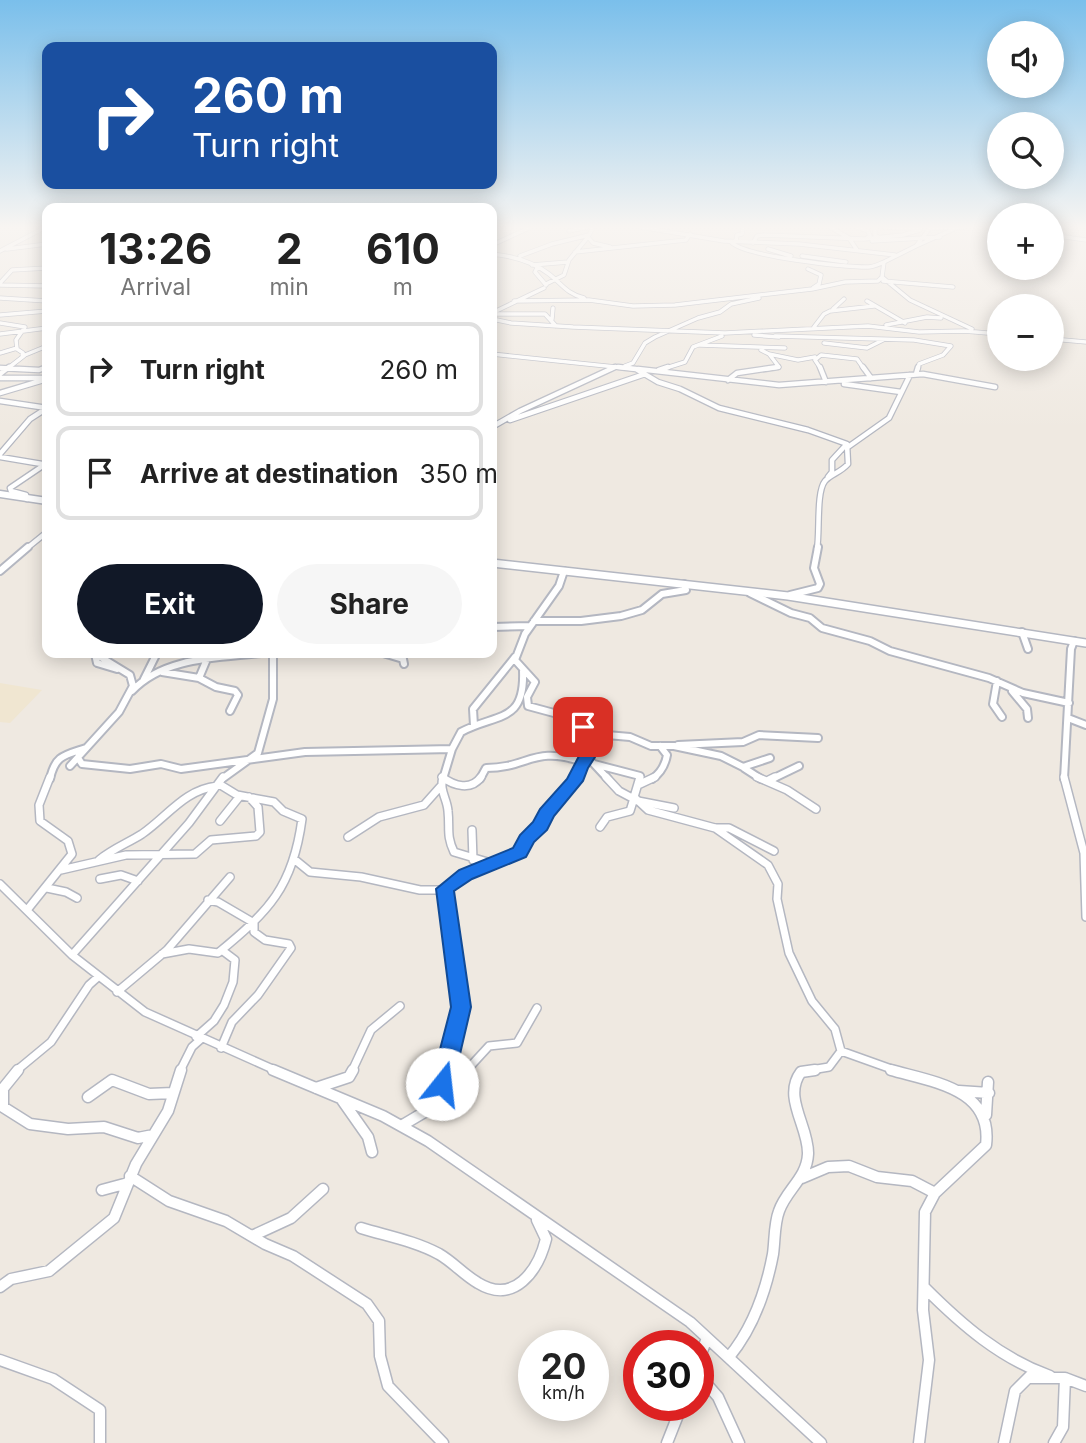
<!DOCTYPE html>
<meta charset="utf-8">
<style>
:root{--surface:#fff;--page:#f6f6f6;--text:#222;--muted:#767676;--line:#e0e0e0;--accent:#111827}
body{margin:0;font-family:Inter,sans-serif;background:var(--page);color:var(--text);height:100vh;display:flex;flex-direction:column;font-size:26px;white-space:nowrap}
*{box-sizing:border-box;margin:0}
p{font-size:23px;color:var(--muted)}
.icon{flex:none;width:38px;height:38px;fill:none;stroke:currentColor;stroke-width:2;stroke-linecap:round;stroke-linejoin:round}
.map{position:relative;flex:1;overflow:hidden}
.details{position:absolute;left:42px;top:203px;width:455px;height:455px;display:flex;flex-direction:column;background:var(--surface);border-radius:14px;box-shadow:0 4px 18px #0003}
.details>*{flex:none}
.top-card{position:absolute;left:42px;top:42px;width:455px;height:147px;border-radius:14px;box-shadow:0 4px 18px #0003;background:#1a4fa0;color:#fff;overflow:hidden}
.tools{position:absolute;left:987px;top:21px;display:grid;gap:14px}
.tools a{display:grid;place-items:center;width:77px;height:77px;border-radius:50%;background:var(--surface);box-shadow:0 4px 18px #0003;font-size:35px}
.speed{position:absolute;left:518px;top:1330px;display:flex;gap:14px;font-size:35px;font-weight:700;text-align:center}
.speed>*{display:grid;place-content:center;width:91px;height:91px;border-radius:50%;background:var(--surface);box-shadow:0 4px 18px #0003;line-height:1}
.speed small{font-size:18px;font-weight:400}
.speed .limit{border:10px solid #d22;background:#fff;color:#111}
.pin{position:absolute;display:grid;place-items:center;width:60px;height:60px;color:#fff;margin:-30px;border-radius:14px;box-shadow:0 4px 10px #0006}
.me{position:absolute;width:77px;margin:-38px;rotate:16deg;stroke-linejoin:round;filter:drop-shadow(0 0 5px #0008)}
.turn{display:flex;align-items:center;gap:24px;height:147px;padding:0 35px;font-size:32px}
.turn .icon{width:91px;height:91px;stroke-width:2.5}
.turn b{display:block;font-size:49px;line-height:60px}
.eta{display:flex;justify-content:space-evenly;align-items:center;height:119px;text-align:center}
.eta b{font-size:42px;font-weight:700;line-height:49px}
.action{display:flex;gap:14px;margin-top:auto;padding:14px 35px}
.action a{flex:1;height:80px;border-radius:42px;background:var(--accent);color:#fff;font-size:28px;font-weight:700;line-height:80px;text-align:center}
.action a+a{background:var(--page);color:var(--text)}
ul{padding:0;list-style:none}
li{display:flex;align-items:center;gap:21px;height:94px;margin:0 14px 10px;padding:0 21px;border:4px solid var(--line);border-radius:14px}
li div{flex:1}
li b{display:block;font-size:26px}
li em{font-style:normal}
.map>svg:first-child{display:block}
.education{fill:#f0e6d1}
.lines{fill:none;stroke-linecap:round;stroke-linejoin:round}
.minor-far4-casing{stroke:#b4b7c1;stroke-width:5}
.minor-far3-casing{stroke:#b4b7c1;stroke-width:7}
.minor-far2-casing{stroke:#b4b7c1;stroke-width:10}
.minor-far1-casing{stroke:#b4b7c1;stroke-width:10}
.minor-casing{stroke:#b4b7c1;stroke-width:13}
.secondary-far1-casing{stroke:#b4b7c1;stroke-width:9}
.secondary-casing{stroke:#b4b7c1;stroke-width:10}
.minor-far4{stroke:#fff;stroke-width:3.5}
.minor-far3{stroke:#fff;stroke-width:4.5}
.minor-far2{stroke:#fff;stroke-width:6}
.minor-far1{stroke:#fff;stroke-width:7}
.minor{stroke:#fff;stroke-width:10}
.secondary-far1{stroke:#fff;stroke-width:6}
.secondary{stroke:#fff;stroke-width:7}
.route{fill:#1a73e8;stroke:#114b97;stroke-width:2}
</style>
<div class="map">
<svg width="1086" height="1443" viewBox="0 0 1086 1443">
<rect width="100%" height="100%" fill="#efe9e1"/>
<path class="education" d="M0,683L42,690L10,723L0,722Z"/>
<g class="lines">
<g class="minor-far4-casing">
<path id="minor-far4" d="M640,227L724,241L799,244L895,255
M830,227L849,238L857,250
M857,227L868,231L870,236L867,238
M875,227V235L878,237
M884,227L917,229
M928,228L965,227
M569,231L588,227
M1052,235L1086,240
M588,237L593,243L610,247
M736,241L737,235L742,234L743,227
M872,241L940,237
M732,243C749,257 843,267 868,267C874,267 879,264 884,262
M753,243L757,236L764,235L864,239L903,235L920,230L921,227
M492,245L531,227
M916,246L954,229
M7,249L47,244
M768,249L791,256
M0,251L46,227
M575,252L686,240L690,234
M492,254C512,256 532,261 549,274C562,284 567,294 584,298
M520,256L552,244L589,235L593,227
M802,256L846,262
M532,265L568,262
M537,268L535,272L546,285
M808,269L821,275L819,284L813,288
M882,277L910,300L972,329
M883,281L953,287
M0,283L12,270L47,268
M546,284L564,275L569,260L588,237
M0,285L47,286
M0,298L47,301
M514,301L589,300L633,306L675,305L812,289L845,282L878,281L882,277L884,262L916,246L930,228
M867,301L905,323
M833,309L844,299
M494,312L544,288
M492,314H545L556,326
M0,315L47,311
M492,319L511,323L573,327L725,333L868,326L919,332L964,331L999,334
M552,319L553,308
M0,323L25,327L16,340L17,349L23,353L22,357
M886,325L927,317L941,318
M814,327L824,314L830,311L874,306
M0,334L47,328
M754,335L779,337
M775,336L914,340L951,346L943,355L919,364L918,369
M1052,339L1086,342
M824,343L867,348L883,340
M700,345L785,348
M761,350L769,354L779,367L766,369
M0,353L17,348
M492,354L635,369
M769,354L798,360L815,357
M625,366L633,363L645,343L655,337L698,318L720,312L731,304L759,298
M0,368L18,369
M7,369L25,355L47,346
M42,369L47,367
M611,369L615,367
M663,369L685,362L693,347L722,336
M821,369L815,360L821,355L857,359L864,369"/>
</g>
<g class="minor-far3-casing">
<path id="minor-far3" d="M618,367L636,369L658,382L680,389L719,408L808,430L847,444L848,464C840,473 831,474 825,481C816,492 820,532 817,549
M820,367L826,382
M863,367L871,378
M0,368L39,370L47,367
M638,369L779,385L923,374L995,387
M659,370L668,367
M0,374L9,367
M916,374L918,367
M0,378H47
M728,380L737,373L778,367
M844,384L901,392
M0,393L47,379
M0,401L47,408
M510,420L645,374
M492,427L520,411L615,367
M848,447L889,418L910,375
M0,454L30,419L47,408
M0,457L42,464
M828,477L832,472V460L844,447
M27,499L26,495L11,491L10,488L47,463
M26,549L47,532"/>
</g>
<g class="minor-far2-casing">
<path id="minor-far2" d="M0,571L28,547
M564,571L559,586L525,634L515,660L535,682L527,697L528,706L565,716L584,727L587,757L579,767L576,779
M750,593L791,613L810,618L822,628L870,641L890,651L989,678L1023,693L1069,703
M790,595L818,588L820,584L814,568L818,547
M534,621H581L621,616L642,610L662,594L686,590L684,584
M492,627L530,626
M1022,632L1028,649
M383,653L403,659L404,664
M95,654L97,663L117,669
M162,672L199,678L216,687L235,691L238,695L230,711
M199,678L207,659
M144,679L157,653
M997,681L993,704L1002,717
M132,691C164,657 217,658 261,653
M1012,691L1027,709L1028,718
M1068,718L1086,725
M474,726L473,709L515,657
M585,728L607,735L630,737L651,746H674L721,756L743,767L770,758
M678,745L743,742L759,735L818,738
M587,757L594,764L640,776L639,779
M78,758L82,764L130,769L161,764L181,769L305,752L452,749
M594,764L608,779
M70,766L119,712L133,686L130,675L94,653
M744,768L761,779
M50,779C55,755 65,755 86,748
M222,779L258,753L273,699V653
M443,779L452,749L461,732C496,713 525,724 523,671
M480,779L486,768C529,768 533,745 583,762
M652,779C661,773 665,766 667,755L660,746
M772,779L799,766
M1064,779L1071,649L1074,641"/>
</g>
<g class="minor-far1-casing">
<path id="minor-far1" d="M442,777C454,786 471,791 481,777
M443,777C439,791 447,798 448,811C450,829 446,835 454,852L491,863
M606,777L619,791L634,799
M640,777L634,797L648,810L715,828L768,865L778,884L777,899L789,953L812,1001L835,1029L841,1051L897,1071
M757,777L787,790L816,809
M1064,777L1084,853L1086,917
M769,780L775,777
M638,785L655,777
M638,801L674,808
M220,821L240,796
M600,827L607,817L630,811L634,798
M716,828H729L774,851
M472,830L473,860
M348,837L379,817L424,805L440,787
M294,859L310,872L361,877L420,890H445
M99,860C112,849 128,843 142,834C168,816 184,790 217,786
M61,870L126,855L195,854L211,840L256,836L260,832L258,807L249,797
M100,879L121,875L138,881
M0,884L72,955L145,1012L277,1071
M47,888L66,892L77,898
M208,900L218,902L254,923V932L265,940L289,944L291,948L258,995L232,1022L221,1048
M27,910L72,854L68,841L40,821L39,805L50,777
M162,954L189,949L218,953C269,911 293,887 302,819L283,811L274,802L237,795L219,784
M72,955L189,823L223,777
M117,992L167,950L230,877
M196,1037L214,1021L224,1005L233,982L235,960L223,951
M16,1071L51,1042L89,985L98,977
M180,1071L192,1047L201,1039
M352,1071L371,1030L400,1006
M445,1071L461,1007L445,889L466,875L520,853L526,839L540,826L546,813L576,777
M466,1071L489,1046L517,1043L537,1008
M805,1071L829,1067L841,1051"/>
</g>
<g class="minor-casing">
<path id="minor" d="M273,1070L383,1116L428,1141L690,1322L821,1443
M891,1070C933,1082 993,1089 986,1145L935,1193L925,1212L923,1310L929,1360L919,1443
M316,1088L349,1077L353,1070
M3,1089V1107L30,1124L68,1129L104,1127L138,1138L153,1135
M1,1091L18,1070
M959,1091L989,1093
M88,1097L112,1080L149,1094L173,1093
M442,1097L467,1070
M342,1100L368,1137L372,1152
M986,1115L988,1082
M401,1126L428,1110L442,1097L445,1070
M130,1176L169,1201L226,1221L265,1244L293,1256L367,1304L379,1321L380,1356L388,1386L443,1443
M802,1178L828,1167L849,1166L877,1177L912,1181L935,1193
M102,1190L128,1183
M361,1228C387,1236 415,1241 439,1254C453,1262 464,1275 478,1283C514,1305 538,1271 546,1239L537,1220
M252,1236L291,1218L323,1189
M0,1287L11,1279L49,1271L114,1218L136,1164L168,1111L181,1070
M925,1288C962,1325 1000,1358 1050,1376
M729,1357C753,1328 766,1291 773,1254C775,1240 774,1224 779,1211C786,1190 807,1178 808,1154C809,1127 782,1097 801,1072L815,1070
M0,1360L53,1379L100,1410V1443
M698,1362L707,1338
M698,1374L718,1397L739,1443
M1028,1378H1065L1086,1386
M667,1443L682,1405
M1004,1443L1015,1391L1035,1371
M1054,1443L1063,1427L1065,1378"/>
</g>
<g class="secondary-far1-casing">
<path id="secondary-far1" d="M0,494L47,501"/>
</g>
<g class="secondary-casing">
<path id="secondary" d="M492,563L788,596L1086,643"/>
</g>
<use href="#minor-far4" class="minor-far4"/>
<use href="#minor-far3" class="minor-far3"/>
<use href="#minor-far2" class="minor-far2"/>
<use href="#minor-far1" class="minor-far1"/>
<use href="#minor" class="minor"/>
<use href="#secondary-far1" class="secondary-far1"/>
<use href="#secondary" class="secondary"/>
</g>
<linearGradient id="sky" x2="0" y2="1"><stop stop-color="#7abfeb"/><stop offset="0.53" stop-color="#f8f5f2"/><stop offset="1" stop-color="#f8f5f2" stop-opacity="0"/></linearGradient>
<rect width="1086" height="429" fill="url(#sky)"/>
<path class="route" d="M583,722L591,727L595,757L588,768L583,781L554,816L547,830L534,842L526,857L472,879L454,891L471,1007L453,1084L450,1090L442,1093L435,1090L431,1084L451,1007L436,889L459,870L513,848L520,835L533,822L540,809L567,779L579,756L575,727Z"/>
</svg>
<div class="tools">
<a><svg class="icon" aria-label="sound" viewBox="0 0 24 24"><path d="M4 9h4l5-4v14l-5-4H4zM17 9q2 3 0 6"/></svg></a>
<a><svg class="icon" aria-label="search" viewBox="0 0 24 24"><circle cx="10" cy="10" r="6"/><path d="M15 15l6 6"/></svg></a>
<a>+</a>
<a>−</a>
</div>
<div class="speed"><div>20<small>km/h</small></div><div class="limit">30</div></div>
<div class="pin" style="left:583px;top:727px;background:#d93025"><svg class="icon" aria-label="arrive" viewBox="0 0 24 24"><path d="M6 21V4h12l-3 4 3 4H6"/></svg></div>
<svg class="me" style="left:442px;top:1084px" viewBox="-20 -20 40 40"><circle r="19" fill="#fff"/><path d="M0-13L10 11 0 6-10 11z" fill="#1a73e8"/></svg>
<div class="top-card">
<div class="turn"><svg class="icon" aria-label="right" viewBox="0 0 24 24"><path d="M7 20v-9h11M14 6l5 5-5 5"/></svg><div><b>260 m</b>Turn right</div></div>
</div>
<section class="details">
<div class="eta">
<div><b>13:26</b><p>Arrival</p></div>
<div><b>2</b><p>min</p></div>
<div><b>610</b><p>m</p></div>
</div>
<ul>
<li><svg class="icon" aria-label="right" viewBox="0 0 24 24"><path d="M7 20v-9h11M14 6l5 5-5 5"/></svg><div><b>Turn right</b></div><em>260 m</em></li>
<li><svg class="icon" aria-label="arrive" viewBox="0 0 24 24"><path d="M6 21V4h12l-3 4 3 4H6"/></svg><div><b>Arrive at destination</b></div><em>350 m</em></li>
</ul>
<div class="action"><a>Exit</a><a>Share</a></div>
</section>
</div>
